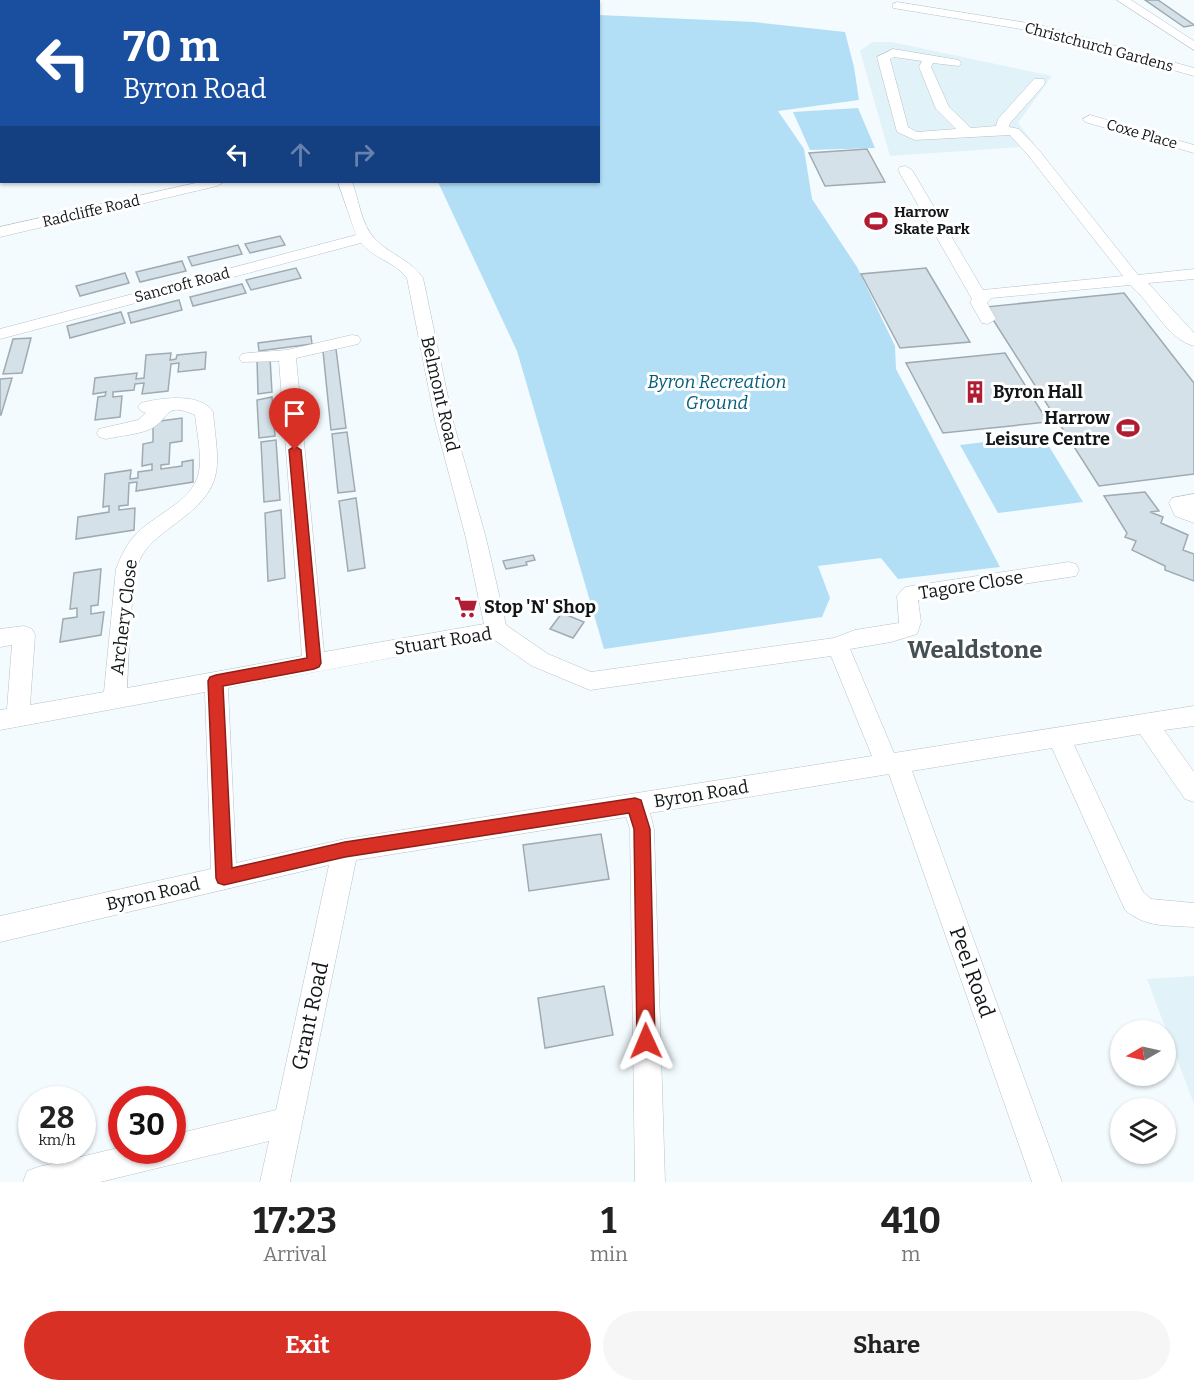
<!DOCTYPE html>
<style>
:root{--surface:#fff;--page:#f6f6f6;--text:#222;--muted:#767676;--accent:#d93025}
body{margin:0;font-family:Bitter,serif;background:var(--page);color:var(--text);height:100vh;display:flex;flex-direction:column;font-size:22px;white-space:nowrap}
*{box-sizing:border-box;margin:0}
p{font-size:20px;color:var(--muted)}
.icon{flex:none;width:33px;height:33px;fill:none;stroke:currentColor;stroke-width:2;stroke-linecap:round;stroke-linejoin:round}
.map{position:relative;height:1182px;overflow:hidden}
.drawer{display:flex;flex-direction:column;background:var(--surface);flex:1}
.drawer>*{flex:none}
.hud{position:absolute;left:0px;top:0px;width:600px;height:183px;box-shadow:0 2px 4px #0004;background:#1a4fa0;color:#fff;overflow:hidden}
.needle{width:39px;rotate:261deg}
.tools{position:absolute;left:1110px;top:1020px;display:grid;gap:12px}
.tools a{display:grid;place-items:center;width:66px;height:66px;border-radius:50%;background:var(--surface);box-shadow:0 2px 4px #0004;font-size:30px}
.speed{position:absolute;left:18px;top:1086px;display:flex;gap:12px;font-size:30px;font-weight:700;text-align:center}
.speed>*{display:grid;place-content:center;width:78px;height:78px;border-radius:50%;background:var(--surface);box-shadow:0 2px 4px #0004;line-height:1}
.speed small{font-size:15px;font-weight:400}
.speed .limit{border:9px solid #d22;background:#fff;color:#111}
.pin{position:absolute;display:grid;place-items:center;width:51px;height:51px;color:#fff;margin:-62px -26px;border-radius:50% 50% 50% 0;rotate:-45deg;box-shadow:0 0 6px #0007}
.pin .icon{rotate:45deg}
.me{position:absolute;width:66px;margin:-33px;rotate:359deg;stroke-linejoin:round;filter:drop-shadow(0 0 4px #0008)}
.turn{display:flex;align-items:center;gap:21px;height:126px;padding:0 24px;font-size:27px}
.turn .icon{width:78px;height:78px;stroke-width:2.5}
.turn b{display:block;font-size:42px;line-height:51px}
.lanes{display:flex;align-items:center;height:57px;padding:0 24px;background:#0003;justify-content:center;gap:30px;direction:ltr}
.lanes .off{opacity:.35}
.eta{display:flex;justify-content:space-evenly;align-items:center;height:102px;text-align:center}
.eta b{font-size:36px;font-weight:700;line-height:42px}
.action{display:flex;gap:12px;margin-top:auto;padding:12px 24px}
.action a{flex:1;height:69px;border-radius:36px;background:var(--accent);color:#fff;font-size:24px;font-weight:700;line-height:69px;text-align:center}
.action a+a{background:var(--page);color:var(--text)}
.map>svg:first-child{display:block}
.built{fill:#e1f2f9}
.green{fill:#b2def6}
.building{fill:#d5e1e8;stroke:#9faab1;stroke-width:1.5}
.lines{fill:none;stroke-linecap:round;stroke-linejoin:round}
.minor-casing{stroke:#b6c2c8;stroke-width:1}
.minor{fill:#fff;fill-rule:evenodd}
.route{fill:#d93025;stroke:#8d1f18;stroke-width:1.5}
.labels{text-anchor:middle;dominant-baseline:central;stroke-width:6;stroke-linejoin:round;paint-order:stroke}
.far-street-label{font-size:15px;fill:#121618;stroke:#fff}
.far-poi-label{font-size:15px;font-weight:bold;fill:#121618;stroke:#fff;text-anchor:start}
.park-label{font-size:18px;font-style:italic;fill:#045c7b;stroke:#fff}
.poi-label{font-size:18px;font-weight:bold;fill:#121618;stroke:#fff;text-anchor:start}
.street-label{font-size:18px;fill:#121618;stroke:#fff}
.near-street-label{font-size:21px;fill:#121618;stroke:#fff}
.district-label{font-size:24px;font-weight:bold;fill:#455055;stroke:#fff}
</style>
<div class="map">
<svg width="1194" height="1182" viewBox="0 0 1194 1182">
<rect width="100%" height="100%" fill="#f3fbff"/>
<path class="built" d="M872,42H892L1052,76L1018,123L1036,146L890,156L860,51Z
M1194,976V1104L1147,979Z"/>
<path class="green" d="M599,15L754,22L845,32L854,67L859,100L778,111L804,149L812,199L857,267L895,346L896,369L1000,567L898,579L881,558L818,566L830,598L822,617L604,649L517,351L438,182H598Z
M858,108L875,148L810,150L793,112Z
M1042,435L1083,502L998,513L960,445Z"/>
<path class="building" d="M1145,0H1158L1194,25L1184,27Z
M867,149L885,182L825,186L809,153Z
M280,236L285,245L250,253L245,244Z
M238,245L242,254L192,266L188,257Z
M182,261L186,271L140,282L136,272Z
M296,268L301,278L251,290L246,280Z
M926,268L970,342L900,348L861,274Z
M125,273L129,283L80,296L76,286Z
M242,284L246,293L193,306L190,297Z
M1124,293L1194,383V474L1099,486L985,307Z
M179,300L182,310L131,323L128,313Z
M121,312L125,323L70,338L67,326Z
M311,336L312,344L259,351L258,343Z
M31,338L22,373L3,374L13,339Z
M336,349L346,428L331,430L323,351Z
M206,352L205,369L178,372L179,363L171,364L168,391L142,394L144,383L135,384L134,390L113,392V397L122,396L120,417L95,420L98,397L105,396L106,392L93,394L95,378L137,373L136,379L144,378L146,355L171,353L170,360L176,359L177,355Z
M1005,353L1048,422L943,433L906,363Z
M270,358L272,392L258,394L257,360Z
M12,378L1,415H0V379Z
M272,397L275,436L259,438L257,400Z
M182,418V441L170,443L169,464L161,465V469L182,466V462L193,460V482L136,491L137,482L129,483L128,505L119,506V510L135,508L134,530L76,539L78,517L109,512V506L103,507L105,474L131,470L130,479L138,478V472L152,470V464L142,466L143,444L153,442V422Z
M347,432L355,491L338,493L332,434Z
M276,440L280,500L264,502L261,442Z
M1145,492L1159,511L1150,512L1163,517L1161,523L1188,535L1183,550L1194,554V581L1165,570V566L1132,550L1136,541L1125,537L1127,533L1104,496Z
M356,498L365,568L348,571L339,501Z
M281,510L285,578L268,581L265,513Z
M533,555L535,560L526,562L527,565L506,569L503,561Z
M101,569L98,605L91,606V614L104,612L101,635L60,642L63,619L77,617V608L70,609L74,573Z
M562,613L584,622L573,638L550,629Z
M601,834L609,879L529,891L523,845Z
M604,986L613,1035L545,1048L538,998Z"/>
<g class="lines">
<g class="minor-casing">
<path id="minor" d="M0,0H38L2,2L0,6Z
M1117,0H1131L1194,41V50Z
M897,2L1040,25L1194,68V76L1039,32L893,8V4Z
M893,49L959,60L961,63L959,66L933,63L931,67L949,107L971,128L996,126L998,119L1034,79H1044L1045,82L1044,85L1010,123L1009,127L1019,129L1038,149L1138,275L1194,269V279L1148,283L1194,333V346C1167,339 1151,302 1130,285L991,298L987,303L996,319L988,324L982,323L970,302L972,299L898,170L900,167L905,166L912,170L983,290L1123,276L1028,155L1010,135L915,140L897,132L877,57ZM894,57L922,61L919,67L936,109L956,129L917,132L908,127L890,59Z
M0,69H2V77H0Z
M1090,115L1194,145V153L1085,122L1083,119Z
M0,140H2V148H0Z
M200,182H224L217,186L0,237V227Z
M338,182H352C359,199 361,225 375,239C390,255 410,259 423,278L453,421L486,538L506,625L548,654L591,672L834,638L855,630L899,623L897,596L905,587L1069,562L1076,564L1079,570L1076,576L918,600L921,622L917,634L891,642L850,649L894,753L1194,706V726L1164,730L1194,772V802L1185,799L1140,734L1074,745L1143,892L1151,899L1194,903V927C1167,925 1146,928 1125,910L1052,748L912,771L1062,1182H1032L889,774L650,813L654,829L665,1182H635L630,829L626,817L356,860L290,1182H260L269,1141L100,1182H23L27,1171L38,1167L122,1147V1150H172V1135L276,1110L329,865L0,942V916L211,869L205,692L0,730V710L7,709L12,645L0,647V629L24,626L32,629L35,635L30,705L104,692L116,569C121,556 127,543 137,533C155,515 190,502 198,476C203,458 197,434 195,415C162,400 171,421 148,430C135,435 119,436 106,439L99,437L97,433L99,429L138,420L146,413L141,411L138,407L141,403C160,398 201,392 213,412C218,466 227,485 179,521C166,531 151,541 142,555C130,575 129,660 127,688L302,656L279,361L242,362L239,358L242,354L248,353L287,350L352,335L358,336L361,340L358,344L296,358L324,652L484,624L466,538L435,421L407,278C395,262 373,258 361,243L0,339V329L356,235ZM493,639L532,666L590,690L831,656L872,756L345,839L236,863L228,688Z
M1194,494V523L1175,516L1169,503L1172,498Z"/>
</g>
<use href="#minor" class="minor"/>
</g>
<path class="route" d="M295,446L301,450L321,663L319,667L314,669L223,686L232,868L345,842L635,798L641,800L650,829L655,1041L653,1047L646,1050L640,1047L637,1041L634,829L629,813L345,857L224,885L218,883L216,878L208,681L210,677L216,675L307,658L289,450Z"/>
<defs>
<g id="stadium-bare" transform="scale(1.8)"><path d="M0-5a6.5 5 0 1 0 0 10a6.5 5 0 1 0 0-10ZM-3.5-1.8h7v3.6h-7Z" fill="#b01c31" stroke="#fff" stroke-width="2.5" paint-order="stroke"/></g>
<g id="building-bare" transform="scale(1.8)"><path d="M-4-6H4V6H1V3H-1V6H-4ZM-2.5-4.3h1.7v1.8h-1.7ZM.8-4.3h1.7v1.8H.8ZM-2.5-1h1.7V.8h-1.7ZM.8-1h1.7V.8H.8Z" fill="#b01c31" stroke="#fff" stroke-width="2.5" paint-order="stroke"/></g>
<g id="supermarket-bare" transform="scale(1.8)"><path d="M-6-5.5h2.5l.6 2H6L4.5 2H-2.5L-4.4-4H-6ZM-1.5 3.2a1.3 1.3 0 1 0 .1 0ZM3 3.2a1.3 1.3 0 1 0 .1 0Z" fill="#b01c31" stroke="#fff" stroke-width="2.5" paint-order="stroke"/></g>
</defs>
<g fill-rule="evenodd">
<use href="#stadium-bare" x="876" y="221"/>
<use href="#building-bare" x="975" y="392"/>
<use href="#stadium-bare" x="1128" y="428"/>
<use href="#supermarket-bare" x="466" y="607"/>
</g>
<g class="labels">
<g class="far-street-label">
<text transform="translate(1099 47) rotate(15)">Christchurch Gardens</text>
<text transform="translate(1142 134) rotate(16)">Coxe Place</text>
<text transform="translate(91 211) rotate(-13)">Radcliffe Road</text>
<text transform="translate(182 285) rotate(-15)">Sancroft Road</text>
</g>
<g class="far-poi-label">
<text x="894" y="212">Harrow<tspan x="894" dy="17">Skate Park</tspan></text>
</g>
<g class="park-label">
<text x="717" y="382">Byron Recreation<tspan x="717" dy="21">Ground</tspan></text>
</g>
<g class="poi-label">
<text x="993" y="392">Byron Hall</text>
<text x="1110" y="418" text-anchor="end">Harrow<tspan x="1110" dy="21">Leisure Centre</tspan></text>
<text x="484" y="607">Stop 'N' Shop</text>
</g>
<g class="street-label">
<text transform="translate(440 394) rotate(77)">Belmont Road</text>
<text transform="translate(971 585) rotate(-9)">Tagore Close</text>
<text transform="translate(124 617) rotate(-83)">Archery Close</text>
<text transform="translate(443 641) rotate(-9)">Stuart Road</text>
<text transform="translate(701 794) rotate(-9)">Byron Road</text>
<text transform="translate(153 894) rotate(-13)">Byron Road</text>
</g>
<g class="near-street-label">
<text transform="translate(972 972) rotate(70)">Peel Road</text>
<text transform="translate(310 1016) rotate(-78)">Grant Road</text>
</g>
<g class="district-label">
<text x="975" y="650">Wealdstone</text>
</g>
</g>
</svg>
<div class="tools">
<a><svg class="needle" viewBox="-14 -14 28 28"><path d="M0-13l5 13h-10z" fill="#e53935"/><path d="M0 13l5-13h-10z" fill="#767676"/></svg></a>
<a><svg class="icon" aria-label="layers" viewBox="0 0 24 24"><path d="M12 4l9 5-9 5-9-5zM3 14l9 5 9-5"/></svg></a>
</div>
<div class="speed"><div>28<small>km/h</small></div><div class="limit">30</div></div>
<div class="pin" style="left:295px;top:450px;background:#d93025"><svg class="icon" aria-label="arrive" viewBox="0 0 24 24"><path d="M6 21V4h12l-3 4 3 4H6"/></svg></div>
<svg class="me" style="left:646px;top:1041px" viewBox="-20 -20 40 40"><path d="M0-17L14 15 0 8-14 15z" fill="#d93025" stroke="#fff" stroke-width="4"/></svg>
<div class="hud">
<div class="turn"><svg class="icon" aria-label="left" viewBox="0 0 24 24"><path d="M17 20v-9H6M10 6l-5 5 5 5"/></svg><div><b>70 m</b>Byron Road</div></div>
<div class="lanes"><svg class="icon" aria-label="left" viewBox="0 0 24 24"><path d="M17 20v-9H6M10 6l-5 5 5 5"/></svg><svg class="icon off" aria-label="ahead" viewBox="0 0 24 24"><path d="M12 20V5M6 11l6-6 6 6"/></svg><svg class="icon off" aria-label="right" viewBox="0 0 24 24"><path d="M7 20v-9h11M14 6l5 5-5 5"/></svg></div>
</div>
</div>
<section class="drawer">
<div class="eta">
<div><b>17:23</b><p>Arrival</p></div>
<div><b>1</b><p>min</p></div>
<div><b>410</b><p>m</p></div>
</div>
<div class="action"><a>Exit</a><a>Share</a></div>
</section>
